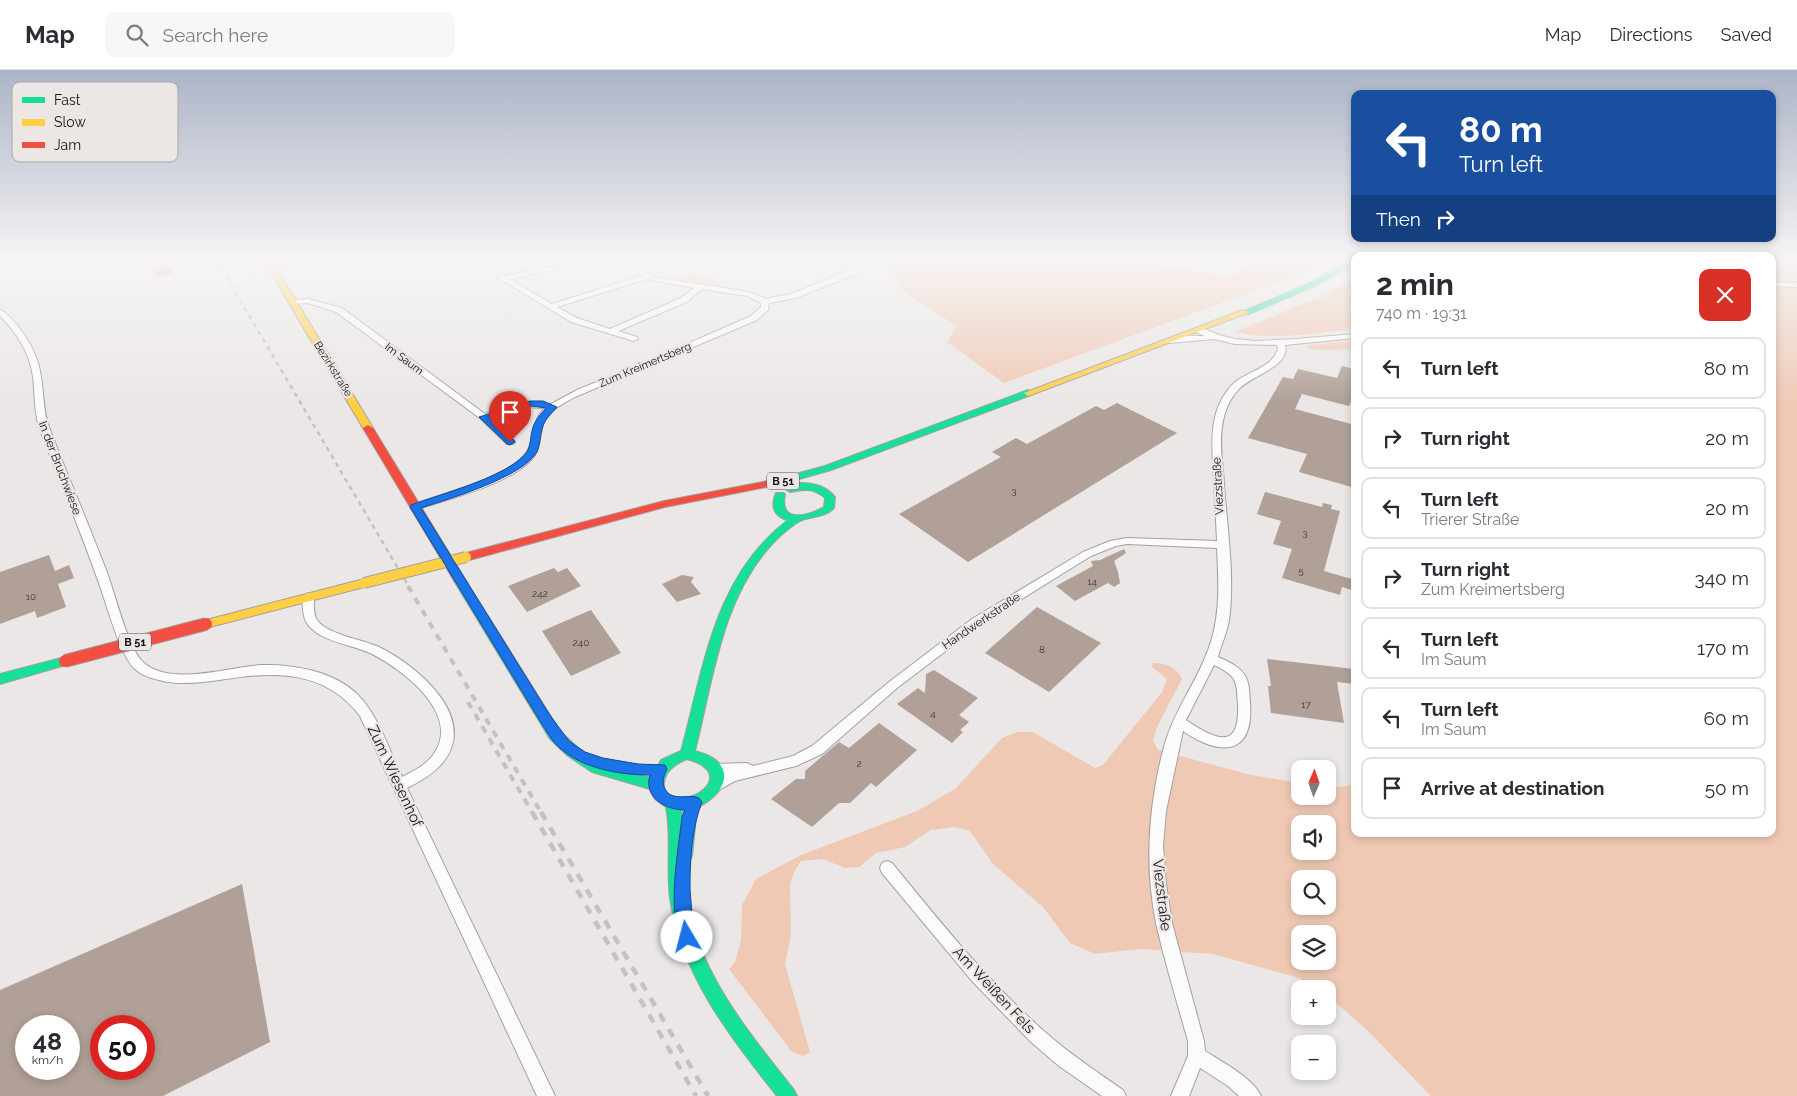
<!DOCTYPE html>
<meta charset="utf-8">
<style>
:root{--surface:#fff;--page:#f7f7f7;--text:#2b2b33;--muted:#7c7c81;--line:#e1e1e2}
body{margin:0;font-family:Raleway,sans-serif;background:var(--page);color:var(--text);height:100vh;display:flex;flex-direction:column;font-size:19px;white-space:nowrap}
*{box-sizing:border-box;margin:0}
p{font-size:16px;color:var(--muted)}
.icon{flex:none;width:28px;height:28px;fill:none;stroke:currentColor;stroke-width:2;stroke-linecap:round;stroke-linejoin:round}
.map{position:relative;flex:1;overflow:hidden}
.details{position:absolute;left:1351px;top:182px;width:425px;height:585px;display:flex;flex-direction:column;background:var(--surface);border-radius:10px;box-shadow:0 2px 8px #0003}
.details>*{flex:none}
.banner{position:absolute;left:1351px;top:20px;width:425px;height:152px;border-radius:10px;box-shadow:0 2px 8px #0003;background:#1a4fa0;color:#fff;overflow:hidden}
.needle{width:32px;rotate:2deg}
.fabs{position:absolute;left:1291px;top:690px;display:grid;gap:10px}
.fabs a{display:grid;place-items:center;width:45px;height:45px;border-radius:10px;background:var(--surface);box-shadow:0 2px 8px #0003;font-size:25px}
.speed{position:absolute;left:15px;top:945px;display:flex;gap:10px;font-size:25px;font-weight:700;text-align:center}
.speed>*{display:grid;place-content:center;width:65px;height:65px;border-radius:50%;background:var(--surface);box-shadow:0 2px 8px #0003;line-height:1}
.speed small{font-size:12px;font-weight:400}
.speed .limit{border:8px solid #d22;background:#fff;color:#111}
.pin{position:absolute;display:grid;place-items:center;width:42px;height:42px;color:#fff;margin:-51px -21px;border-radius:50% 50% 50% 0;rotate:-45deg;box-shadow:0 0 5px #0007}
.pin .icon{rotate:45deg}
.me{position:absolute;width:55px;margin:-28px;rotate:352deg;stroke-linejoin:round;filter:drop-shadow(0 0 4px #0008)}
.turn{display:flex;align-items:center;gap:18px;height:105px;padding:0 25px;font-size:22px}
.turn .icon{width:65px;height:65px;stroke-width:2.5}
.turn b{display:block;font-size:35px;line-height:42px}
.then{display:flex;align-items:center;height:48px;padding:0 25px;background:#0003;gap:10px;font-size:19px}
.round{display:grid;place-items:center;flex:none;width:52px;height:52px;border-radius:10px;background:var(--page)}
.head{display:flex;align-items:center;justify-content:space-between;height:85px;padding:0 25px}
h1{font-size:30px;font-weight:700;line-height:38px}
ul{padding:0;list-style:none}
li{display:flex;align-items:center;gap:15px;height:62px;margin:0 10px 8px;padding:0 15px;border:2px solid var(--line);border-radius:10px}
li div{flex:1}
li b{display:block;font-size:19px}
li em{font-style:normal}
header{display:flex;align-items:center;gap:30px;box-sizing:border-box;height:70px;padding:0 25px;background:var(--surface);border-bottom:1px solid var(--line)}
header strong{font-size:24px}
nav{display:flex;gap:28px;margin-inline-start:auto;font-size:18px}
.search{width:350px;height:45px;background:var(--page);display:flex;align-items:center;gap:12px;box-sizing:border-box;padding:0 18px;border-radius:10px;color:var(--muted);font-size:19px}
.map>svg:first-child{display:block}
.green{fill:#f0c9b5;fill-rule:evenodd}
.building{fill:#b0a097;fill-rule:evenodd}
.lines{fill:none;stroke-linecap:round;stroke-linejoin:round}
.street-casing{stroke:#a3a1a0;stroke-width:2}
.fast-casing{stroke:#a3a1a0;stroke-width:2}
.slow-casing{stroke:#a3a1a0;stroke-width:2}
.jam-casing{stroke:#a3a1a0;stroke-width:2}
.street{fill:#fcfbfb;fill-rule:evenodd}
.fast{fill:#16e098;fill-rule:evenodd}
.slow{fill:#ffcf43;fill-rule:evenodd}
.jam{fill:#f24e42;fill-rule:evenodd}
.rail-far2{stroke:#c2c2c1;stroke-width:2.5;stroke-dasharray:4.5 4.5;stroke-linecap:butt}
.rail-far1{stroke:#c2c2c1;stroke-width:4;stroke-dasharray:7 7;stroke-linecap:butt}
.rail{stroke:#c2c2c1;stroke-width:4.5;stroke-dasharray:9 9;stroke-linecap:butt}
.slow-bridge-casing{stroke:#a3a1a0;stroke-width:12;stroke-linecap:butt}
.jam-bridge-casing{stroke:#a3a1a0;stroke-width:14;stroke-linecap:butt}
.slow-bridge{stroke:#ffcf43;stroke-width:10}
.jam-bridge{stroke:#f24e42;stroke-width:12}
.route{fill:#1a73e8;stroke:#114b97}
.labels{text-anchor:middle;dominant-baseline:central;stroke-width:4.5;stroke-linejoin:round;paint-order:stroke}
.number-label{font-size:10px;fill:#3c3734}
.far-street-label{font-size:11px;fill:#161413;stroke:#ece6e4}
.shield{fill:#ece6e4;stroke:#565352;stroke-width:1}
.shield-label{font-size:11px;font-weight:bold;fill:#161413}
.street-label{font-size:12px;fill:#161413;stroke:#ece6e4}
.near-street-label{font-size:15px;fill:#161413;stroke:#ece6e4}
.key{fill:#ece6e4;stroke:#aca7a5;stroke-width:1}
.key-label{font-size:14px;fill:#161413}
</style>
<header>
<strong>Map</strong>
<div class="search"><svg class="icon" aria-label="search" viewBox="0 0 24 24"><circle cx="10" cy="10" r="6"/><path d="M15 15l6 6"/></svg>Search here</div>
<nav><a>Map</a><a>Directions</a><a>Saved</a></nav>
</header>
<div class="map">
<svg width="1797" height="1026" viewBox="0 0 1797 1026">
<rect width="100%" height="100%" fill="#eae7e6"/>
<path class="green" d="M894,191H1140L1231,207L1251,191H1323L1305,202L1004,313L947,272L957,256L900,219L899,212L889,195Z
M1772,191H1797V1026H1431L1366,959L1328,926V919H1318L1299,908L1213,884L1140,879L1095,884L1070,873L1043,837L993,794L970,761L954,757L931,760L905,777L876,783L859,797L845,798L823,789L801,791L794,802L790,814L791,865L785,894L810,982L803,986L792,982L729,899L735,892L741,870L742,835L756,809L801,785L917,741L955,719L1002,668L1018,662H1033L1095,698L1103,695L1162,622L1167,609L1152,597L1153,593C1166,593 1177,597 1182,609L1157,657L1153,670L1158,680L1251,705L1300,713V726H1328V718L1355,715V764H1772ZM1300,754H1328V781H1300ZM1300,809H1328V836H1300ZM1300,864H1328V891H1300Z
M694,202L718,211L721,213L720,217L676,210Z
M1355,207V259C1315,263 1274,271 1235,262L1331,222Z
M1355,271V280C1339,278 1323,282 1307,278V275Z"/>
<path class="building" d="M167,195L174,203L158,207L151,199Z
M1342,296L1355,299V322L1349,336L1302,324L1295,339L1355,355V418L1299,402L1307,384L1248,368L1283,307L1293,309L1298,299L1337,308Z
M1117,333L1177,363L968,492L899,444L1001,387L992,382L1016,368L1027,374L1096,336L1104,340Z
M1265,422L1322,437L1323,433L1332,435L1331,439L1340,441L1324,501L1355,510V521L1342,517L1340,525L1282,508L1292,479L1273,474L1281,451L1257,444Z
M1124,479L1126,483L1114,491L1118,502L1120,513L1114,517L1108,513L1075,531L1056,516L1093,496L1091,491L1100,490Z
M49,485L55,501L69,495L74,508L58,514L66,537L37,548L35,541L0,554V502Z
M554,498L558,502L567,498L581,516L527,542L508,516Z
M682,505L694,507L691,512L701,524L677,532L662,514Z
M1037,537L1101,573L1049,622L985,583Z
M591,540L621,583L571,606L542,561Z
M1267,589L1354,599L1355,614L1337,612L1344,653L1271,643L1268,616H1271Z
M934,600L978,628L959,645L969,652L960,660L963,662L952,673L897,634L918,618L925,623L926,604Z
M879,653L917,680L876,717L871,713L850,733H839L812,757L771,729L796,709H805V701L839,672L849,678Z
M242,814L270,972L163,1026H0V920ZM26,956H69V999H26ZM101,956H144V999H101Z"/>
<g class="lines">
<g class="street-casing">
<path id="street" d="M302,191H315L274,201L270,199Z
M577,191H591L510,209L552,234L641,206L638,203V198L645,191H653L646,198V202L652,207L749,222L766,229L791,224L860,196L862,194L858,191H866L870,194L866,200L796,228L769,233L768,240L757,250L575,327C566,332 556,337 549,344C537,357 544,378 531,390C507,415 451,428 419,439H411L410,437L411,435C438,425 512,406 526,383C536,369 531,350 545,338L526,337L490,348L515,372L513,374H507L481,349L336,242L308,233L293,234L289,232L293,230L308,229L342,238L485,344L526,332L551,334L579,319L632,298L751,246L761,237V233L747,226L702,219L687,232L618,261L637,267L638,269L634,271L571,252L497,207L501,205L504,206ZM646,209L694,218L681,228L610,259L577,248L557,237Z
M1772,212L1797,213V217L1772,216Z
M0,240C7,242 12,250 17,255C29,270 39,288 41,307C44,324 43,341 49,357C68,407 89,455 108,505C115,525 129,580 143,592C169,617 229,597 261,595C292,594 334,601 357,624C379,646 389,680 402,707C414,701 428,694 435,682C460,643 402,599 372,584C352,574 324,573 309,556C302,548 303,537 302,527L308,523L314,527C314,534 313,544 317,550C326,564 364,570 379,577C416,595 478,646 444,691C435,703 421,711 407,718L555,1026H537L360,646C326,601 277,601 226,609C204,612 180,616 159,610C150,608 141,605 135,599C119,585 105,527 96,505C78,455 58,407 39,357C34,340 35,324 33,307C30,283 17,263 0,246Z
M1196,258H1202L1219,265L1235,269L1255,271L1296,269L1355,264V268L1285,275C1291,296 1251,306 1239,319C1229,329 1224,343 1222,357C1219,375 1223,395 1224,414C1227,458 1235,506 1229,550C1227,563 1221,575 1218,587C1227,591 1237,595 1244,604C1250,612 1249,623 1250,633C1254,687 1219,686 1183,661L1166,741L1163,776L1166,814L1172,853L1204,971L1205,981C1222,992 1253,1008 1261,1026H1239L1228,1016L1200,998L1189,1026H1171L1188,986V971C1177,932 1165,893 1156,853C1144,794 1149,731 1165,673C1174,643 1192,618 1204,590C1221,554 1219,517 1217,478L1127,474L1116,476L1091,486L980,555L897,618L822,684L796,696L735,711L715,722L710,720L708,716L710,712L725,703L712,702L710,698L712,694L747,693L753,696L793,686L812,676L889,612L972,549L1083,482L1110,471L1127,468L1217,471C1216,451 1215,431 1214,410C1212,376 1207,339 1234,313C1248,301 1272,298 1278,279L1277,275L1235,274L1214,269L1170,273L1166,271C1176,264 1193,266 1205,266L1196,262ZM1214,595C1221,598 1228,602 1233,608C1238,615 1237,627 1238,635C1240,682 1214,669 1186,650Z
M887,791L892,793C942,854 992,917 1052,968C1074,987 1099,1003 1123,1020L1126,1026H1102L1059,996L1031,972L972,911L882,803L880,798L882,793Z"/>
</g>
<g class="fast-casing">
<path id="fast" d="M1348,191H1355V193L1317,215L1249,244L1242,242L1312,212Z
M1028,320L1032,323L1031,325L831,400L778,415L773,412L774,410L825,396Z
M801,413C814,413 826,416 835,427L834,438C825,448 810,446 800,451C791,456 780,466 773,473C721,529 713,610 695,681C733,690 733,718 700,736L696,747L692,786L690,791L683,792C683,883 740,952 794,1020L797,1026H777C730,967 681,904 670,828C666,797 672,767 666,737L655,729L650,719L592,702L568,686L550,669L456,514L462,510L466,511L560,661L578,678L601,694L651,708L661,690L681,681C704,597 714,506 788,450C774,447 770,436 776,423H784L785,425C779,454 808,446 824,437L825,428C814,418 804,419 790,422L785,419L786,417ZM687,689C742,704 684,745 664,720C662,703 673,695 687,689ZM681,740H684L682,747Z
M65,587L69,588L71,591L69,594L0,614V604Z"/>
</g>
<g class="slow-casing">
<path id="slow" d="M264,191H272L373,358L371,360H365L363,358Z
M1243,240L1250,242L1031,325L1028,326L1024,323Z
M364,509L368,510L370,513L368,516L206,558L200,554L206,550Z"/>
</g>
<g class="jam-casing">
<path id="jam" d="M368,355L373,358L468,514L466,517L462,518L456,514L363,358Z
M778,409L783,412L782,414L665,437L466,491L461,487L462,484L664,431Z"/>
</g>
<use href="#street" class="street"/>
<use href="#fast" class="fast"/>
<use href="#slow" class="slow"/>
<use href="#jam" class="jam"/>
<path class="rail-far2" d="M217,191L409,517"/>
<path class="rail-far1" d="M408,516L542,744
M468,632L533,744"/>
<path class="rail" d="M532,742L696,1026
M541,742L708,1026"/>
<g class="slow-bridge-casing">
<path id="slow-bridge" d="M364,513L466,487"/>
</g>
<g class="jam-bridge-casing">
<path id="jam-bridge" d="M65,591L206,554"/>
</g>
<use href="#slow-bridge" class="slow-bridge"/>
<use href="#jam-bridge" class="jam-bridge"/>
</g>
<linearGradient id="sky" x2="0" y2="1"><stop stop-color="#abb4c7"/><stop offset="0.57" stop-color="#f6f4f4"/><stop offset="1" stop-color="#f6f4f4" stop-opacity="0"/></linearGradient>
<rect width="1797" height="334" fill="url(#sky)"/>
<path class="route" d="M530,331H543L557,337C551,344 544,350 542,359C540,366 540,375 537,382C521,408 451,428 421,438L549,644L569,671L585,682L603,688L638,694L665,695L667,699C662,709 661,716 669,724C679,730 689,724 699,728L702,732C692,757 690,789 690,816C690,827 695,866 692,872L687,875L681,872C667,840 678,782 682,747L685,740C665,740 643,727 650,705C621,705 584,699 561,679C552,672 546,660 540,651L410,437L411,435C441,424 507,407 526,383C531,377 530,368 532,361C534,351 540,345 546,338L531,336L490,348L514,370L515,372L510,375L507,374L479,347Z"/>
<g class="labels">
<g class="number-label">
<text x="1014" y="420">3</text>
<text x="1305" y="462">3</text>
<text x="1301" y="500">5</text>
<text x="1092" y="511">14</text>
<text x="540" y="523">242</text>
<text x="31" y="526">10</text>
<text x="581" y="572">240</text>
<text x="1042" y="579">8</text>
<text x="1306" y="634">17</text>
<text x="933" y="643">4</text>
<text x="859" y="693">2</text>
</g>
<g class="far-street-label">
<text transform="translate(404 289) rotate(37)">Im Saum</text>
<text transform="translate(645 295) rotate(-23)">Zum Kreimertsberg</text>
<text transform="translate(333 299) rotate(58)">Bezirkstraße</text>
</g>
<g class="shield">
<rect x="767" y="402.5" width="32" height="17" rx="4"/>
<rect x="119" y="563.5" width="32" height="17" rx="4"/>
</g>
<g class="shield-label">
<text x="783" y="411">B 51</text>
<text x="135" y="572">B 51</text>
</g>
<g class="street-label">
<text transform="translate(60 398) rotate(69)">In der Bruchwiese</text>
<text transform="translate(1218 416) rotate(-93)">Viezstraße</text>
<text transform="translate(981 551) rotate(-34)">Handwerkstraße</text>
</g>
<g class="near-street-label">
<text transform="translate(395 706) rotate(65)">Zum Wiesenhof</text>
<text transform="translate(1162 825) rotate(83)">Viezstraße</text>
<text transform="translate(994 920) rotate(47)">Am Weißen Fels</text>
</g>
</g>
<rect x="12" y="12" width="166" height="80" rx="8" class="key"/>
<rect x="22" y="27" width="23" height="6" fill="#16e098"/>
<rect x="22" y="49" width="23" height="7" fill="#ffcf43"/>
<rect x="22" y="72" width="23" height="6" fill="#f24e42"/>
<g class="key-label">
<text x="54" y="35">Fast</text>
<text x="54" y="57">Slow</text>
<text x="54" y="80">Jam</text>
</g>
</svg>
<div class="fabs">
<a><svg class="needle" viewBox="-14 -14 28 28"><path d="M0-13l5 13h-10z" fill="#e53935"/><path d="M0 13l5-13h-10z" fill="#7c7c81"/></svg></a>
<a><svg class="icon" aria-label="sound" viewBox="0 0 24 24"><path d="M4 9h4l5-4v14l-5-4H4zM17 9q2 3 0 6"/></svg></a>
<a><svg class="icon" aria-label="search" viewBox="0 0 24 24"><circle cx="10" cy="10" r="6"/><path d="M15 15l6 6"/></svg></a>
<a><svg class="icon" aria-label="layers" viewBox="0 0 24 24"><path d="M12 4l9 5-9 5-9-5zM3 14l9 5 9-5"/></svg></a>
<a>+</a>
<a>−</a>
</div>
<div class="speed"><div>48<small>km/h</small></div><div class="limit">50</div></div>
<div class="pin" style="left:510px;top:372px;background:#d93025"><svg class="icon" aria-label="arrive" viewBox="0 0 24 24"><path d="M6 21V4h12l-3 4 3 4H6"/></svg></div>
<svg class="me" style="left:687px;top:867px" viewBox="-20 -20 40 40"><circle r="19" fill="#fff"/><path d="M0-13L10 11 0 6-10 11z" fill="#1a73e8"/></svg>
<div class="banner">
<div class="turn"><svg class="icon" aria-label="left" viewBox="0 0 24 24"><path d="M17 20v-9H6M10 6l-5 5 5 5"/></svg><div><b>80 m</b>Turn left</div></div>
<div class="then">Then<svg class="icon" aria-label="right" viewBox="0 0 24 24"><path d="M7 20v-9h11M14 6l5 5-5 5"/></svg></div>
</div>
<section class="details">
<div class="head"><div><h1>2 min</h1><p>740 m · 19:31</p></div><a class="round" style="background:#d93025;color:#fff"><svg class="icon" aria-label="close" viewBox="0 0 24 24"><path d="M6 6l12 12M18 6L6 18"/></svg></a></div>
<ul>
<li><svg class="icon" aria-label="left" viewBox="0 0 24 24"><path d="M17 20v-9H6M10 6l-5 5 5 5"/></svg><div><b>Turn left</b></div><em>80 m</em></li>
<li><svg class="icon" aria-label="right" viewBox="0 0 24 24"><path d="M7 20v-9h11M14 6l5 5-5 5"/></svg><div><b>Turn right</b></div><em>20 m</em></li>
<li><svg class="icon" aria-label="left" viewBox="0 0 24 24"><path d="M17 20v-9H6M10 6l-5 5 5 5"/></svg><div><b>Turn left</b><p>Trierer Straße</p></div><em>20 m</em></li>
<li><svg class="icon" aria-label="right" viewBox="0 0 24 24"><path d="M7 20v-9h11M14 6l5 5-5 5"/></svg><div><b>Turn right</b><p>Zum Kreimertsberg</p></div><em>340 m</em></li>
<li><svg class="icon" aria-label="left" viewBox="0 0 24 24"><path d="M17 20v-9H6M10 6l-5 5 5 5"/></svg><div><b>Turn left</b><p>Im Saum</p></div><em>170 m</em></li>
<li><svg class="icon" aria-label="left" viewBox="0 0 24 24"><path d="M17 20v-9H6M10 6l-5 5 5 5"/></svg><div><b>Turn left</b><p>Im Saum</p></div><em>60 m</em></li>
<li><svg class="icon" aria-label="arrive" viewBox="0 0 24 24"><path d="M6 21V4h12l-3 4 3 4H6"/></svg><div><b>Arrive at destination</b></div><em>50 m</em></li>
</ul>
</section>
</div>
